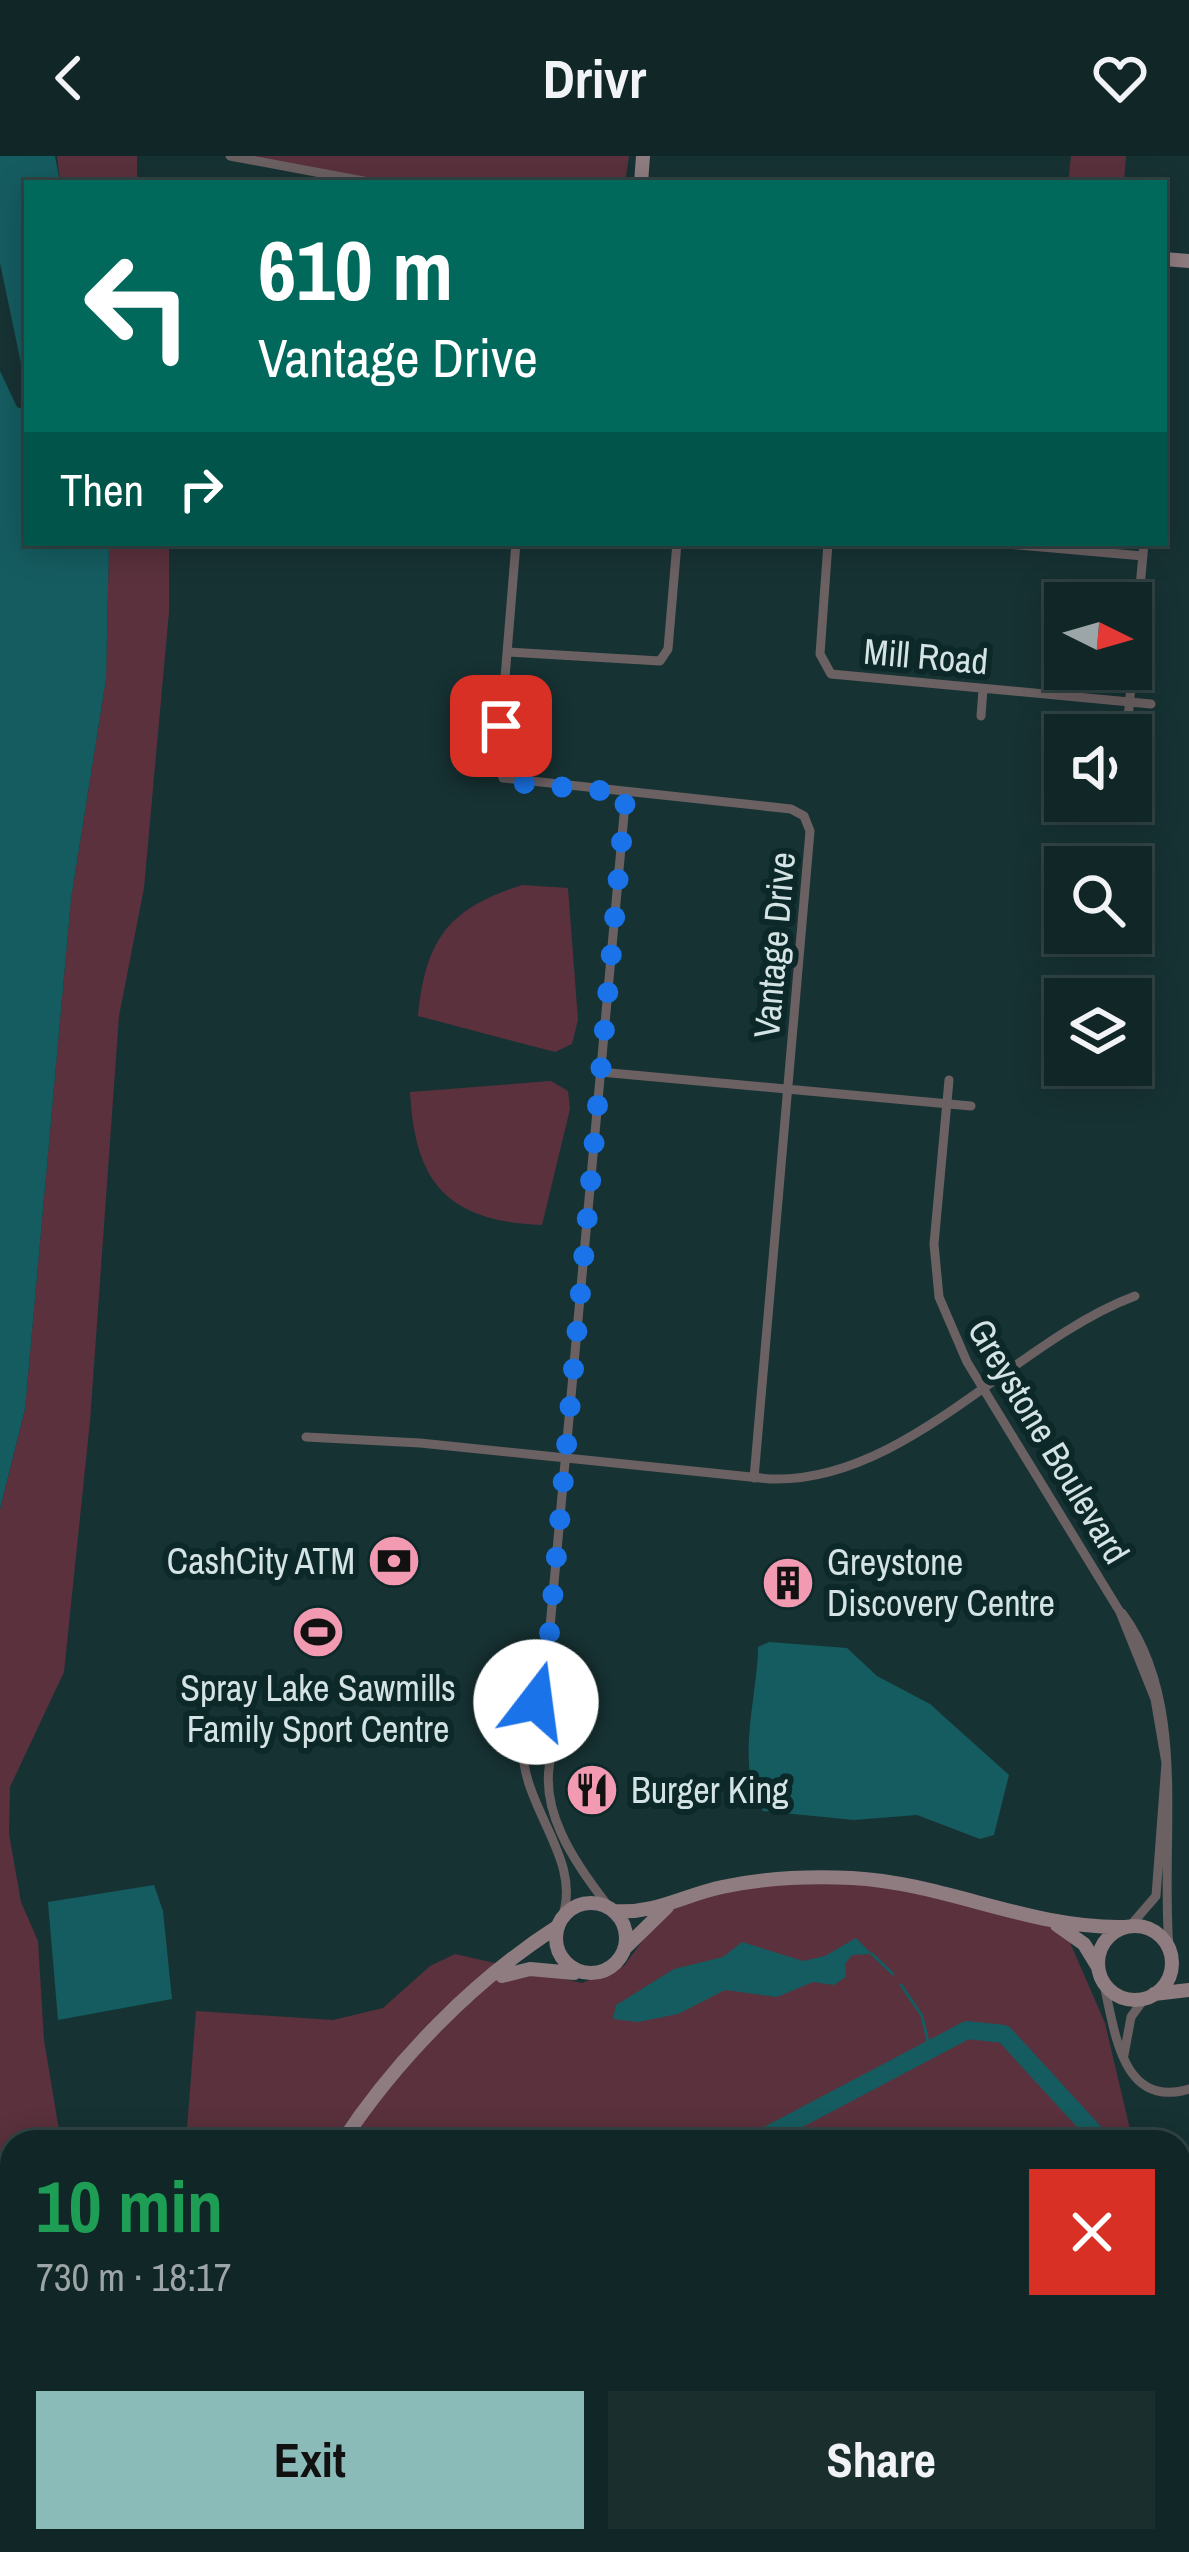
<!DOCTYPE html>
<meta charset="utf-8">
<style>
:root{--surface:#112626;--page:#1a2e2e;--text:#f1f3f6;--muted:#9ca5a7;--line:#304343;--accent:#8bbbb9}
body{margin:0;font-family:"Archivo Narrow",sans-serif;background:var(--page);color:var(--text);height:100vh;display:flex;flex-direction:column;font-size:45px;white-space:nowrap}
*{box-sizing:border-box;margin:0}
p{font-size:39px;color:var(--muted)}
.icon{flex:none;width:66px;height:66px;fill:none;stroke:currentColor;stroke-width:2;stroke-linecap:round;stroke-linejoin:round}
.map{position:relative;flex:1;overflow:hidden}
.sheet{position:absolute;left:0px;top:1974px;width:1191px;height:423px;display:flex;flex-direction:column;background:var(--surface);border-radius:36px 36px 0 0;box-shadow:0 6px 30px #0003,0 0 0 3px var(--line)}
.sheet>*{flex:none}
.guide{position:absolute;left:24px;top:24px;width:1143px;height:366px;border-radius:0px;box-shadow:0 6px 30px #0003,0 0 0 3px var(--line);background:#00695c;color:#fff;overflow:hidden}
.needle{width:78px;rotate:95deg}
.tools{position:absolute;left:1044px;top:426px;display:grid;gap:24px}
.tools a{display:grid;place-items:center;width:108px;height:108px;border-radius:0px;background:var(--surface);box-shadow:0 6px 30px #0003,0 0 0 3px var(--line);font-size:60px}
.pin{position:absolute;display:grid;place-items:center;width:102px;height:102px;color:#fff;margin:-51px;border-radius:24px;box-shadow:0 6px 18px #0006}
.me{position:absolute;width:132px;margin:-66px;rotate:15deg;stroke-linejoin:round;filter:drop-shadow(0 0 9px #0008)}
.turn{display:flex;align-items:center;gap:42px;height:252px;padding:0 36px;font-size:54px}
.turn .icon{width:156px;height:156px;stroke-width:2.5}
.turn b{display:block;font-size:84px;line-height:102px}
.then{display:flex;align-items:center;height:114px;padding:0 36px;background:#0003;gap:24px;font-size:45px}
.round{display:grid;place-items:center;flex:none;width:126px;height:126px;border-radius:0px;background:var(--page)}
.overview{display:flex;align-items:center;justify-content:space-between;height:204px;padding:0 36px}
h1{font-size:72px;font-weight:700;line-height:90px;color:#1e9e55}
.cta{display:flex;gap:24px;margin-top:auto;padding:24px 36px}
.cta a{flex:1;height:138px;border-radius:0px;background:var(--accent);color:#111;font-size:48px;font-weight:700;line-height:138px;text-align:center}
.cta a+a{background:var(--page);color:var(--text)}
header{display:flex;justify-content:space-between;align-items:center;height:156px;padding:0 36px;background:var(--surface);font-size:54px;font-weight:700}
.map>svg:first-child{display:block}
.green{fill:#5a313d}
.water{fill:#155c60}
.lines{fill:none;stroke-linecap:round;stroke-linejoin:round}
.stream{stroke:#155c60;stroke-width:3}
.river{stroke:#155c60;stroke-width:18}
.street{stroke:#6b6062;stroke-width:9}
.secondary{stroke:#8e7c80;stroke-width:14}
.route{stroke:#1a73e8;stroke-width:21;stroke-dasharray:0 37.8}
.labels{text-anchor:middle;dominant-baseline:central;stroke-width:12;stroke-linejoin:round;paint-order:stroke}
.street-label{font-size:36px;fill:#d4e3e4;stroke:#0c2829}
.poi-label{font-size:36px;fill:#d4e3e4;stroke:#0c2829;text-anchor:start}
</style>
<header><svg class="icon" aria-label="back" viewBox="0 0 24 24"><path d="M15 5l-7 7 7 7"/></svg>Drivr<svg class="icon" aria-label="heart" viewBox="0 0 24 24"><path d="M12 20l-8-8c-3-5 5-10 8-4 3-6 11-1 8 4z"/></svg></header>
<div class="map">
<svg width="1189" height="2396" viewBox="0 0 1189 2396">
<rect width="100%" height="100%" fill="#173233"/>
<path class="green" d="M57,0H137V27H60Z
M230,0H629L625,27H374Z
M1071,0H1126L1124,27H1068Z
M109,387H169V456L144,732L119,860L90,1265L64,1516L10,1631L9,1678L21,1746L38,1785L44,1884L61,1986H12V2119L0,2107V1353L25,1253L71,743L106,523Z
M522,729L568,732L578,864L572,888L555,896L418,860C426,783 448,753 522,729Z
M551,925L568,935L570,953L542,1069C449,1065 415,1029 410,936Z
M893,1726L1065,1775L1105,1867L1133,1986H186L196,1855L333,1864L383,1852L430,1810L455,1798L582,1827L624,1810L667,1751L742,1727Z"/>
<path class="water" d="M0,0H55L60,27H27V236L0,107Z
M0,215L17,251L25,254L27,240V387H109L106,523L71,743L25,1253L0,1353Z
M769,1486L847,1492L877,1520L930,1548L1009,1619L994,1679L980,1683L917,1659L854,1664L763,1655C734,1613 758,1538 758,1491Z
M154,1729L163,1755L172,1843L58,1864L48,1746Z
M856,1782L872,1798L852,1799L845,1808L846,1821L834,1829L813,1826L777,1841L725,1834L678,1858L638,1866L613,1863L616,1849L674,1813L723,1801L742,1786L803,1805L825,1800Z
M1189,2106V2253L1179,2250V2107Z
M0,2107L12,2119V2245L0,2240Z"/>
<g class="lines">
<path class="stream" d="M872,1798L893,1818
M901,1829L922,1860L930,1894"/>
<path class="river" d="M755,1986L967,1874L1004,1878L1103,1986
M1179,2079L1189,2090"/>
<path class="street" d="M230,0L374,27
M516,387L498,607L503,622L791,653L804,660L810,675L754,1322
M828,387L820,498L831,518L1151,548
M997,387L1143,400
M507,496L660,505L668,493L677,387
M981,560L983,533
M1127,574L1144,387
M600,916L971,950
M949,924L934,1088L939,1141L967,1206L1120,1456L1155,1543L1166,1607L1156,1740L1130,1770
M306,1281L420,1287L770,1323C905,1328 1014,1185 1135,1140
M1122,1457C1189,1547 1160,1678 1169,1792
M547,1504L626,637
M512 1573a26 26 0 1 1 52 0a26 26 0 1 1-52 0Z
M527,1548L539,1536L547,1504L558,1555
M523,1595C524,1653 583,1706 562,1761
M553,1595C534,1650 576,1709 609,1751
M1103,1825C1115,1872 1120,1954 1189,1933
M1124,1899L1131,1861L1144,1843"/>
<path class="secondary" d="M641,27L643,0
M1164,103L1189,105
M556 1782a35 35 0 1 1 70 0a35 35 0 1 1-70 0Z
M615,1755C656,1758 684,1739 722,1731C764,1722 809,1720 852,1722C946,1727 1030,1773 1124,1771
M1057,1769L1084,1788L1098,1811
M1098 1807a37 37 0 1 1 74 0a37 37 0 1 1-74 0Z
M624,1793L667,1751
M502,1820L530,1813L574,1817
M1154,1838L1189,1834
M342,1986C396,1904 474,1824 557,1771
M125,2396L131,2385"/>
</g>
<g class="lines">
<path class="route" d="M501,570L498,613L509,626L626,637L547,1504L539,1536L527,1549L536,1546"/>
</g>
<defs>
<g id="bank-disc" transform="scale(2.7)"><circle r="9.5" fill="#f19ab1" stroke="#0c2829"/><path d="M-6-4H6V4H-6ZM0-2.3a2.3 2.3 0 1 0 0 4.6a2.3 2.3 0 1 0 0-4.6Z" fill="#111"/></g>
<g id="building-disc" transform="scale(2.7)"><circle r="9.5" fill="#f19ab1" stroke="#0c2829"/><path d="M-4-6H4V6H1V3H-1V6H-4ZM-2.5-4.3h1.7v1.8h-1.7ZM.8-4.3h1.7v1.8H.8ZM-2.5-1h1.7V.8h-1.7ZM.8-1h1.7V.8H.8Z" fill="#111"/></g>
<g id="stadium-disc" transform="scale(2.7)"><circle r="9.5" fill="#f19ab1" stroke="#0c2829"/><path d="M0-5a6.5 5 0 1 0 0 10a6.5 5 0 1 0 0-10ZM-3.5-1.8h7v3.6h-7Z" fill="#111"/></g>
<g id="restaurant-disc" transform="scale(2.7)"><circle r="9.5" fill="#f19ab1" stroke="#0c2829"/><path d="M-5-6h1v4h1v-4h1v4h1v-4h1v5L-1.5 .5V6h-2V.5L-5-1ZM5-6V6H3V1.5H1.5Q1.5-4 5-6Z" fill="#111"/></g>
</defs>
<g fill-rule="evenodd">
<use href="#bank-disc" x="394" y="1405"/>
<use href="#building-disc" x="788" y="1427"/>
<use href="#stadium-disc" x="318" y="1476"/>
<use href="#restaurant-disc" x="592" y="1634"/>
</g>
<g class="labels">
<g class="street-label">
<text transform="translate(926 500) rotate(5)">Mill Road</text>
<text transform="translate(774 789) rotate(-85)">Vantage Drive</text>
<text transform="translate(1049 1285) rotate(59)">Greystone Boulevard</text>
</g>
<g class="poi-label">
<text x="355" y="1405" text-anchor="end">CashCity ATM</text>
<text x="827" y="1406">Greystone<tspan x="827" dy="41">Discovery Centre</tspan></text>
<text x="318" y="1532" text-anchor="middle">Spray Lake Sawmills<tspan x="318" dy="41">Family Sport Centre</tspan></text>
<text x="631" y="1634">Burger King</text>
</g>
</g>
</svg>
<div class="tools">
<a><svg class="needle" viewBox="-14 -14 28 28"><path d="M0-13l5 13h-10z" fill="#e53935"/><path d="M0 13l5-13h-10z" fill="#9ca5a7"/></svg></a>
<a><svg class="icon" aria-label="sound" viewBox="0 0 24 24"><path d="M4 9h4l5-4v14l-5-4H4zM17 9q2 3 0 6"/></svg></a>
<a><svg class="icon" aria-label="search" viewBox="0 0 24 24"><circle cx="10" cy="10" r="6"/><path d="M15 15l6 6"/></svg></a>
<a><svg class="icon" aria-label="layers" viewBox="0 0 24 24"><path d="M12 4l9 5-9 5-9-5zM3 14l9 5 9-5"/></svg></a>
</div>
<div class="pin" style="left:501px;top:570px;background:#d93025"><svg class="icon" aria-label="arrive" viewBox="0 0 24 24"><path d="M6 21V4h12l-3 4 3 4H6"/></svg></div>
<svg class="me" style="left:536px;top:1546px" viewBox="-20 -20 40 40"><circle r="19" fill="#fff"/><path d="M0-13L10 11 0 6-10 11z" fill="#1a73e8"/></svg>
<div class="guide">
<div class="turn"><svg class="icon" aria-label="left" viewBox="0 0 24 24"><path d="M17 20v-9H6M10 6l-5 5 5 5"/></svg><div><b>610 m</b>Vantage Drive</div></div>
<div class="then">Then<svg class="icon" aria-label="right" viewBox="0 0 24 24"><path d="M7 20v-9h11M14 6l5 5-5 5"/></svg></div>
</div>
<section class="sheet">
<div class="overview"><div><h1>10 min</h1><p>730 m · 18:17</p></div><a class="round" style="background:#d93025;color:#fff"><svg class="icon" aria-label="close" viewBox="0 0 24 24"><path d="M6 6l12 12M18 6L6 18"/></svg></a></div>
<div class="cta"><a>Exit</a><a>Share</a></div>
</section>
</div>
